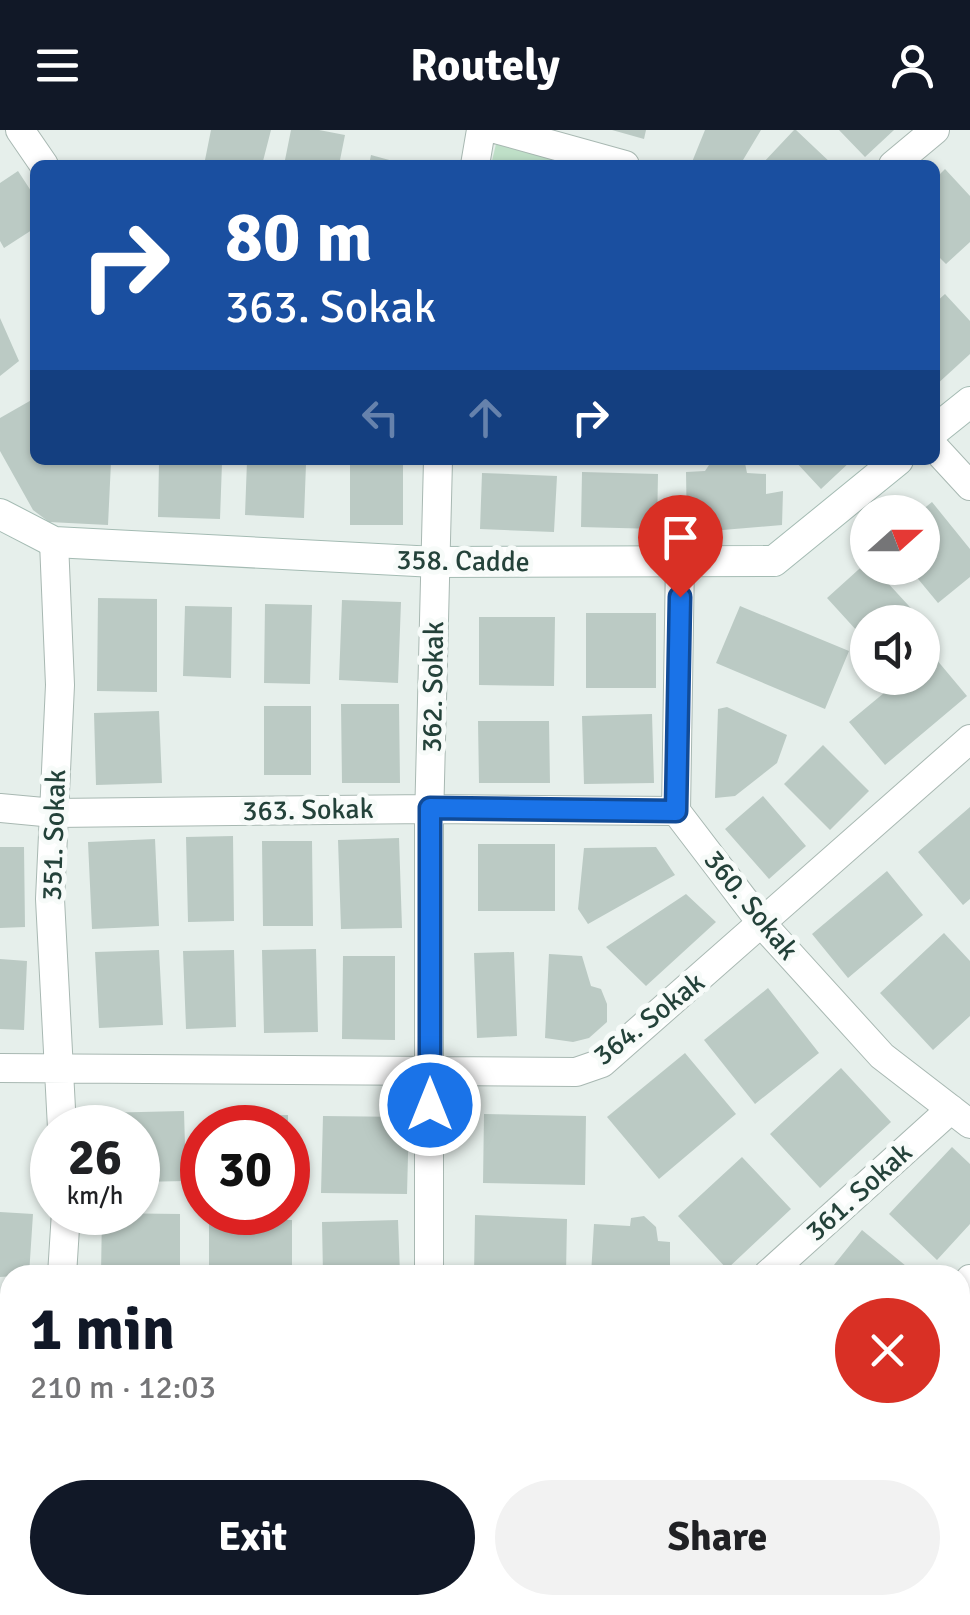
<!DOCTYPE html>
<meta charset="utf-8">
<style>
:root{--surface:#fff;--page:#f2f2f2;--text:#202124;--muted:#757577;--accent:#111827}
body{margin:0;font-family:Signika,sans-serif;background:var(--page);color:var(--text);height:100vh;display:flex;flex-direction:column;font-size:38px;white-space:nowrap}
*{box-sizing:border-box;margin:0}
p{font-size:32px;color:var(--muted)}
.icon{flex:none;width:55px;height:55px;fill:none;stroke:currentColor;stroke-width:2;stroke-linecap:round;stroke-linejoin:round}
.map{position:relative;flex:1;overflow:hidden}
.panel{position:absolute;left:0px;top:1135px;width:970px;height:350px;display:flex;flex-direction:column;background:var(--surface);border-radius:30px 30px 0 0;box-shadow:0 2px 8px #0004}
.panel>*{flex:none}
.banner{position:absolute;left:30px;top:30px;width:910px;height:305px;border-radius:15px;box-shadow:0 2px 8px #0004;background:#1a4fa0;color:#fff;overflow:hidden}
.needle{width:65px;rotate:69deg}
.fabs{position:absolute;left:850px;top:365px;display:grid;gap:20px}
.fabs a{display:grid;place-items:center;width:90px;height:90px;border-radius:50%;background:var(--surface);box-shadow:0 2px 8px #0004;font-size:50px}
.speed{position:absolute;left:30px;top:975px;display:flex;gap:20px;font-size:50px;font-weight:700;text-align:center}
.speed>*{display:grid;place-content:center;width:130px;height:130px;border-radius:50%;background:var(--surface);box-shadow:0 2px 8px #0004;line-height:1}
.speed small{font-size:25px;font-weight:400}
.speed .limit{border:15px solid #d22;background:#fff;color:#111}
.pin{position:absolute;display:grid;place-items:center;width:85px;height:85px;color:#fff;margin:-102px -42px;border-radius:50% 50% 50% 0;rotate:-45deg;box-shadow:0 0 10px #0007}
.pin .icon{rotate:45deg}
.me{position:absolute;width:110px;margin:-55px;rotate:0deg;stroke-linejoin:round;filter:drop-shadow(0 0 8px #0008)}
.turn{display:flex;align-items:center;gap:35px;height:210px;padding:0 30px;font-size:45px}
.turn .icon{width:130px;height:130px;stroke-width:2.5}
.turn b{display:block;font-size:70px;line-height:85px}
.lanes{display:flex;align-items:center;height:95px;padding:0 30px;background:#0003;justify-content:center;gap:50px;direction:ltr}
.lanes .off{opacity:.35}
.round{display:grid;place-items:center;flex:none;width:105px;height:105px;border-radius:52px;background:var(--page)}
.overview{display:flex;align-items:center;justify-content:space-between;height:170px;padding:0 30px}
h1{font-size:60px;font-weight:800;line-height:75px;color:var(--accent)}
.cta{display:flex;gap:20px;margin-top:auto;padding:20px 30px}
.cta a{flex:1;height:115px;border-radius:60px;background:var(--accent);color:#fff;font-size:40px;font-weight:800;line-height:115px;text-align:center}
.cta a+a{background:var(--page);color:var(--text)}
header{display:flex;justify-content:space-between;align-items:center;height:130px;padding:0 30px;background:var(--accent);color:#fff;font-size:45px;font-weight:800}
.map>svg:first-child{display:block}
.cemetery{fill:url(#cemetery-stones)}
.green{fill:#bfe0c8}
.building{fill:#bbcac4}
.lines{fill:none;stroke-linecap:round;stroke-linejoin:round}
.lane-casing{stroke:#a8b8b2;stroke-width:16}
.street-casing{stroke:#a8b8b2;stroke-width:30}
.secondary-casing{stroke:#a4bbb3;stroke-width:32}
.lane{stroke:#fff;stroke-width:14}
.street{stroke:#fff;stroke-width:28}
.secondary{stroke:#fff;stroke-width:30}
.route-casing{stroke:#114b97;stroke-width:25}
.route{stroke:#1a73e8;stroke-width:18}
.labels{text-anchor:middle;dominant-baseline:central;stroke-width:10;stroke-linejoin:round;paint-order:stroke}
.street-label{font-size:28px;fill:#24423a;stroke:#f7fbf9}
</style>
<header><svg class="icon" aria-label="menu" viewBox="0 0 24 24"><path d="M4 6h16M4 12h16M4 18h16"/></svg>Routely<svg class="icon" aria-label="person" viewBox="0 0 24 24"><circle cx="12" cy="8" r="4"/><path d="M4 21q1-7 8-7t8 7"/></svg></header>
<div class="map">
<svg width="970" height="1485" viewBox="0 0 970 1485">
<defs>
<pattern id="cemetery-stones" width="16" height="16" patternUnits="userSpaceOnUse" patternTransform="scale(2.5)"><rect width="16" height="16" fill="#bfe0c8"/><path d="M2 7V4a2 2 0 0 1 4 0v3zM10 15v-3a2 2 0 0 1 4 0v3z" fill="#a4c1ad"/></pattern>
</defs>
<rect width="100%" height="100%" fill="#e6efeb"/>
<path class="cemetery" d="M960,1327L970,1335V1485H733L741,1475H960Z"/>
<path class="green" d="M496,14L571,35H491Z"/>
<path class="building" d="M211,0H271L262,35H204Z
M291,0H319L345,5L339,35H284Z
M612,0H646L644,9Z
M705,0H761L740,35H701L692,32Z
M794,0H796L833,35H761Z
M839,0H894L865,27Z
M371,25L404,34V35H369Z
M945,39L970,66V112L946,134L935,123V49Z
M18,41L35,67V98L4,118L0,111V53Z
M945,164L970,191V224L935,256V173Z
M0,188L19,231L0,246Z
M35,268V330L111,332L108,395L49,392L33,380L0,321V288Z
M350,330H403V395H350Z
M794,330H852L821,359Z
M247,331L306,334L304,388L245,385Z
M159,332L222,333L220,389L158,387Z
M745,333L747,343L766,344V364L783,361L782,395L687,403L686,342L705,341L709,335Z
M582,342L658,344L657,399L581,397Z
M482,343L557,346L554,402L480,399Z
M932,372L970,419V447L938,473L909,438H922V380Z
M868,431V438H874L920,488L915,492H868V513L827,468Z
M98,468L157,469V562L97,561Z
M342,470L401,472L398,553L339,550Z
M265,474L312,475L310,554L264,553Z
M185,476L232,477L231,548L183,546Z
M740,476L849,521L825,579L716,533Z
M586,483H656V558H586Z
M479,487H555L554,556L479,555Z
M931,523L967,566L885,635L849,592L902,548H922V530Z
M341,574H399L400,653H342Z
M264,576H311V645H264Z
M727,577L787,605L777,633L735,666L715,668L718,579Z
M159,581L162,653L96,655L94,583Z
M652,584L654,653L584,654L582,586Z
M478,591H549L550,653H479Z
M823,615L869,661L830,700L784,654Z
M763,666L806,716L769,749L725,699Z
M970,677V769L963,775L918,722Z
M233,706L234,791L188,792L186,707Z
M399,708L402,798L341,799L338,710Z
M155,709L159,796L92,799L88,712Z
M262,711H312L313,796H263Z
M478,714H555V781H478Z
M0,717H24L25,797L0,798Z
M656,717L675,745L588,794L578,779L584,718Z
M887,741L923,785L848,848L812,804Z
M686,764L716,792L646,856L606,817Z
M944,803L970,831V886L933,920L880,863Z
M316,819L318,902L264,903L262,820Z
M159,820L163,895L99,898L95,822Z
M234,820L236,897L186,899L183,821Z
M514,822L517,906L477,908L474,823Z
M549,824L582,826L591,856L601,859L607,874V892L589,908L573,912L545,908Z
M343,826H395V910L342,909Z
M0,829L27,831L24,900L0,899Z
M768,858L819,923L755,974L704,910Z
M685,923L736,984L659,1049L607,987Z
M841,938L891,992L820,1058L770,1004Z
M184,981L186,1051L138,1052V998H98V983Z
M484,984L586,986L585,1055L483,1053Z
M288,985V998H213V986Z
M323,986L409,987L407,1064L321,1063Z
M952,1017L970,1034V1094L937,1130L889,1084Z
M742,1027L791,1079L727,1139L678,1086Z
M0,1082L33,1084L29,1145L0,1147Z
M102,1083L180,1084V1145H101Z
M475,1085L567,1089L566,1145H474Z
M644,1086L656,1097L658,1111L670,1112V1138L684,1137L690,1145H591L594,1094L630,1096L631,1088Z
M209,1089L292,1090V1145H209Z
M398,1090L400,1145H323L322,1092Z
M862,1100L917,1145H826Z
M970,1205V1275L960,1266V1218Z
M10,1222V1324H0V1223Z
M10,1349V1437L0,1418V1352Z
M77,1475H127L134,1485H63Z
M255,1475H331L338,1485H240Z
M381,1475H435L427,1485H393Z
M462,1475H548L553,1479L549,1485H455Z"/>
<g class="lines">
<g class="lane-casing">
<path id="lane" d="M960,1375L970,1396"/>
</g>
<g class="street-casing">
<path id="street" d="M20,0L44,35
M499,0L625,35
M475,35L481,0
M893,35L935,0
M935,318L970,356
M54,412L60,555L50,769L62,998
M680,431L676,681L763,795L882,926L970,994
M0,678L54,683L430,679L676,681
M0,938L576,942L602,933L970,609
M62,1145L66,1082
M429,1145V691L438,330
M767,1145L951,979
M960,1161L970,1149
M0,1186L10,1187
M960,1304L970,1311
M167,1475L174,1485
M611,1475L622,1485
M707,1485L715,1475"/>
</g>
<g class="secondary-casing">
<path id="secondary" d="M935,300L970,272
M0,384L54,412L435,432L774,431L898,330"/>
</g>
<use href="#lane" class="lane"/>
<use href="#street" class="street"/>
<use href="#secondary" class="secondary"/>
</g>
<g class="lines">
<g class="route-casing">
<path id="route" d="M430,975V678L676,681L680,467"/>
</g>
<use href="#route" class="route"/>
</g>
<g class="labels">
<g class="street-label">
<text transform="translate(463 431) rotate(1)">358. Cadde</text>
<text transform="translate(433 557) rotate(-89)">362. Sokak</text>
<text transform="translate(308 680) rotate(-1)">363. Sokak</text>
<text transform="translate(54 705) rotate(-88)">351. Sokak</text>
<text transform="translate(751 775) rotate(51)">360. Sokak</text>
<text transform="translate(649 889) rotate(-38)">364. Sokak</text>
<text transform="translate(859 1062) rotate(-42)">361. Sokak</text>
</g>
</g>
</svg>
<div class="fabs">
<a><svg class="needle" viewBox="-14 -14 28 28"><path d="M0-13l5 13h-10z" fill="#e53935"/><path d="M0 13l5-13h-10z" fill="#757577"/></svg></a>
<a><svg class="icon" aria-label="sound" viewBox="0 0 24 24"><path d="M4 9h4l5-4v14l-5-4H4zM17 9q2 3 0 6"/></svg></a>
</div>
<div class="speed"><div>26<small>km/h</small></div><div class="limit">30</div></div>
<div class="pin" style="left:680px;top:467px;background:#d93025"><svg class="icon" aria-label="arrive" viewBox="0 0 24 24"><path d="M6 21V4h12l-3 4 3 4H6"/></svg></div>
<svg class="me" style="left:430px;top:975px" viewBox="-20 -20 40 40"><circle r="17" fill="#1a73e8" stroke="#fff" stroke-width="3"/><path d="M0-11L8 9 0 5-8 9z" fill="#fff"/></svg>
<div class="banner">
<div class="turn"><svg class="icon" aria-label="right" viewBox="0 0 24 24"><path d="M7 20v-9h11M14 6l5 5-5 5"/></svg><div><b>80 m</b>363. Sokak</div></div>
<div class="lanes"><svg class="icon off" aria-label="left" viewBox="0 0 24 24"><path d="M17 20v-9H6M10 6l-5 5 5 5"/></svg><svg class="icon off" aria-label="ahead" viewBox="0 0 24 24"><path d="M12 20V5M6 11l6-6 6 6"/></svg><svg class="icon" aria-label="right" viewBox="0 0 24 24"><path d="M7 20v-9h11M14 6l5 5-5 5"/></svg></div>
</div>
<section class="panel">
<div class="overview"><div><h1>1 min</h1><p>210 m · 12:03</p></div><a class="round" style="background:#d93025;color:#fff"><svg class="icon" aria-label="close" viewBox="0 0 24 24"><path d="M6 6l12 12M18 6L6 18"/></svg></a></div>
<div class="cta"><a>Exit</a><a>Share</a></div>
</section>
</div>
